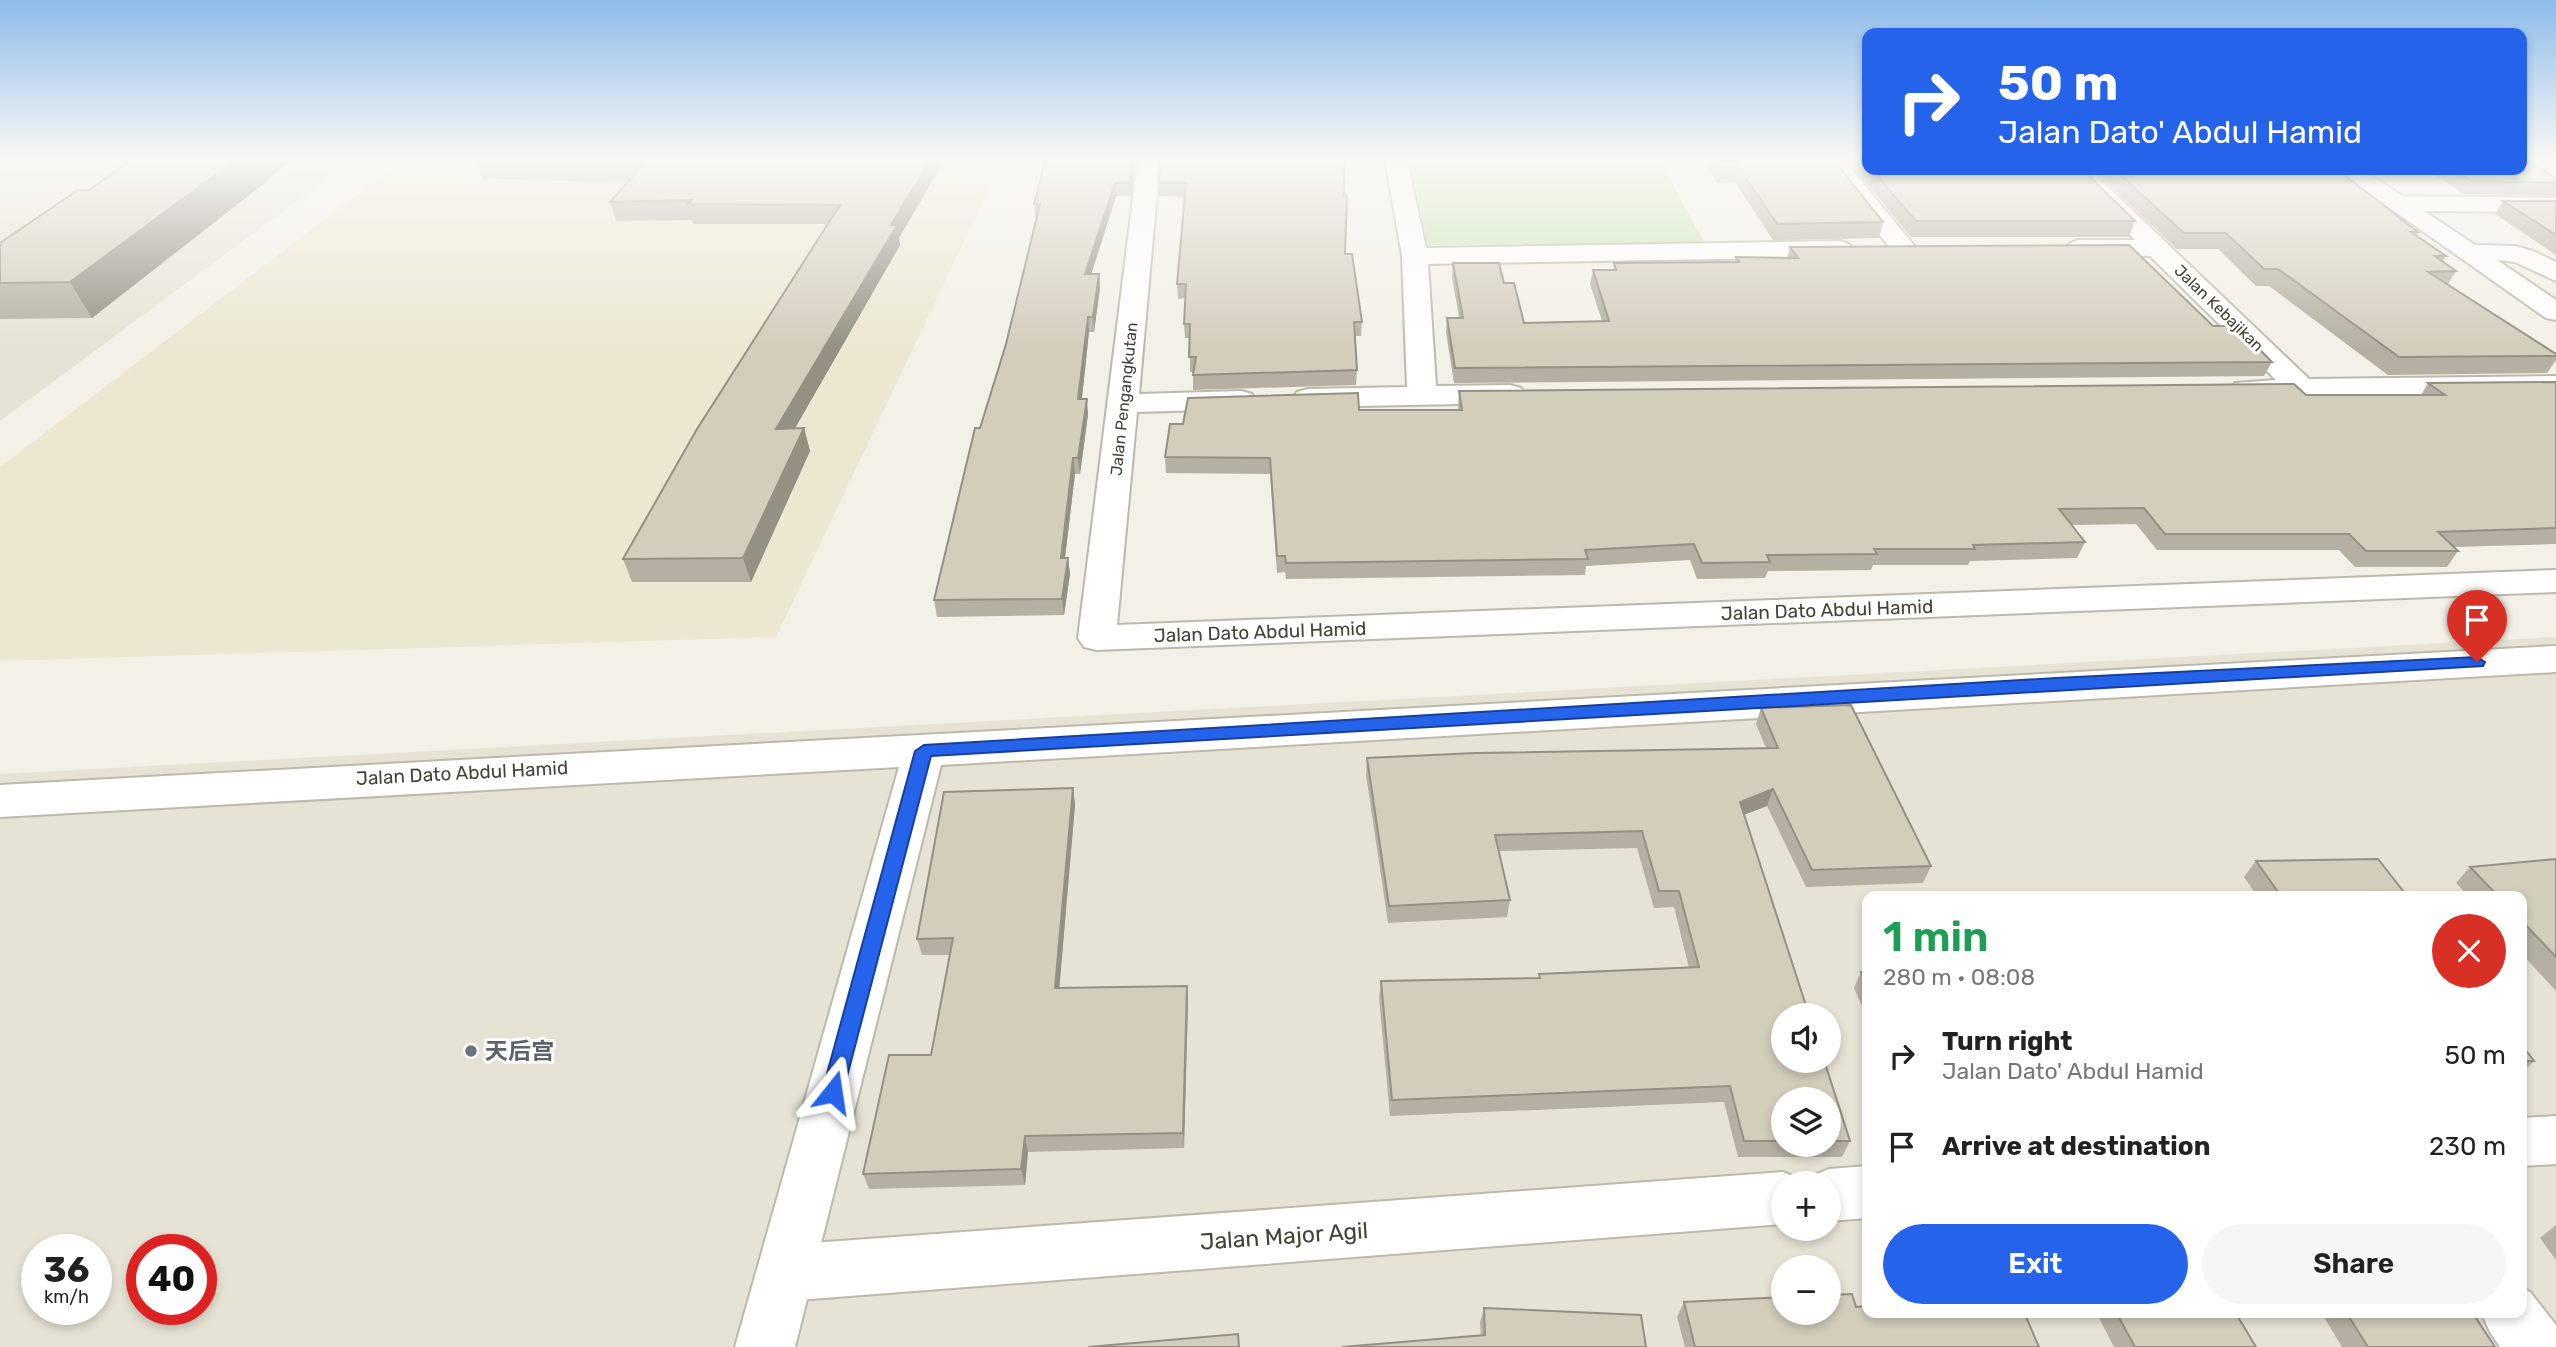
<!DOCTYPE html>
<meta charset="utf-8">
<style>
:root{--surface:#fff;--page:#f6f6f6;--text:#222;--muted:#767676;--accent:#2563eb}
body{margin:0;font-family:Rubik,"Noto Sans SC",sans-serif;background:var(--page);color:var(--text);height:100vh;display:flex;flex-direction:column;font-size:26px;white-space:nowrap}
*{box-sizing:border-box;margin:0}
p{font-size:23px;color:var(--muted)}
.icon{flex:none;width:38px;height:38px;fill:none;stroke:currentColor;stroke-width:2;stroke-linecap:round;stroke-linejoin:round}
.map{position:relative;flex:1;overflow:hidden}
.details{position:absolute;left:1862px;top:891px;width:665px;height:427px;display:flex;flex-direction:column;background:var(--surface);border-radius:14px;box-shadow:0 4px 10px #0003}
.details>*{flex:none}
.top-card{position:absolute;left:1862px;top:28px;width:665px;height:147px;border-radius:14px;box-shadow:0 4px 10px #0003;background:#2563eb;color:#fff;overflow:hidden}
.controls{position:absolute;left:1771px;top:1003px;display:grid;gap:14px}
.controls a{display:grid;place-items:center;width:70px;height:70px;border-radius:50%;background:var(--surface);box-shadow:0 4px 10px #0003;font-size:35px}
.speed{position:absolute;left:21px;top:1234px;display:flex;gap:14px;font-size:35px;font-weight:700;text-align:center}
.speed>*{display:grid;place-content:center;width:91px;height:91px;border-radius:50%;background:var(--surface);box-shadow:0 4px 10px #0003;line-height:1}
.speed small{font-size:18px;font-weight:400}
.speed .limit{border:10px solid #d22;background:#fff;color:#111}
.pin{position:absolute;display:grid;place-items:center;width:60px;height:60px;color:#fff;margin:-72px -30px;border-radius:50% 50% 50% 0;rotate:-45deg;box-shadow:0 0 7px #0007}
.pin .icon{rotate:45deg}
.me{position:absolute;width:77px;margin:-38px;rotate:15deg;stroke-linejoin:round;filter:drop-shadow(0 0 5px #0008)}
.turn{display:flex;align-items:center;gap:24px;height:147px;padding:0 21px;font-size:32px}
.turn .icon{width:91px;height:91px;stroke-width:2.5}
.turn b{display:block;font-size:49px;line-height:60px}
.round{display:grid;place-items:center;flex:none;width:74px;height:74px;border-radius:37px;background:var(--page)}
.summary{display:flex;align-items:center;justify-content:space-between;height:119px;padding:0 21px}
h1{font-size:42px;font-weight:600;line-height:52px;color:#1e9e55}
.primary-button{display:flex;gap:14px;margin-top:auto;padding:14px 21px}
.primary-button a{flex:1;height:80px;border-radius:42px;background:var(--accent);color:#fff;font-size:28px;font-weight:600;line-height:80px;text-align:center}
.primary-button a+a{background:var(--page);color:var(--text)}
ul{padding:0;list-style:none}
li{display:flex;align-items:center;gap:21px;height:91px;padding:0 21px}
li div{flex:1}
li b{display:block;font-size:26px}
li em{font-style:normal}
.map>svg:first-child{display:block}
.residential{fill:#e6e3d5;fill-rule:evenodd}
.education{fill:#ebe7d1}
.green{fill:#c8e5b1}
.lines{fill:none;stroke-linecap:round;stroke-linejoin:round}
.minor-casing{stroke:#bdb9aa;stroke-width:4}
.tertiary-casing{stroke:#bdb9aa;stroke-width:4}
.minor{fill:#fff;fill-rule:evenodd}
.tertiary{fill:#fff;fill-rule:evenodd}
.wall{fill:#b5b0a2;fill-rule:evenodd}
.shaded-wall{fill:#949084}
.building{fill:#d3cdbc;stroke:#949084;stroke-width:2}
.route{fill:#2563eb;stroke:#184099;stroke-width:2}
.worship-dot{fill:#6b7280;stroke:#fff;stroke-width:2.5}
.labels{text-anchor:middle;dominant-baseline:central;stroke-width:6;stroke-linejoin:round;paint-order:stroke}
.far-street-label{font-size:16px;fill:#454136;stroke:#fff}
.street-label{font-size:19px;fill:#454136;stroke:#fff}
.near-worship-label{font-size:23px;font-weight:bold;fill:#5b616d;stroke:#fff;text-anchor:start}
.near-street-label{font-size:23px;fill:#454136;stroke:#fff}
</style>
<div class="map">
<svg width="2556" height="1347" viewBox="0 0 2556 1347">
<rect width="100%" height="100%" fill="#f2f0e7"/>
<path class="residential" d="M0,159H354L0,421Z
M2556,637V1347H0V774ZM1867,896H2522V1312H1867ZM1783,1015H1829V1060H1783ZM1783,1099H1829V1144H1783ZM1783,1183H1829V1228H1783ZM37,1250H96V1309H37ZM142,1250H201V1309H142ZM1783,1267H1829V1312H1783Z"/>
<path class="education" d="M404,159H1003L776,637L0,661V467Z"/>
<path class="green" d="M1410,159H1659L1704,242L1428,245Z"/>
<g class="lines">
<g class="minor-casing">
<path id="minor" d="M1138,159H1160L1139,394L1241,391L1252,394L1256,400L1252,406L1241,409L1137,412L1117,625L2556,570V592L1097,650L1084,647L1078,638Z
M1385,159H1407L1426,248L1840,241L1849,244L1853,249L1849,254L1840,257L1428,264L1436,386L1510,385L1521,388L1525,394L1521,400L1510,403L1308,407L1297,404L1293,398L1297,392L1308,389L1407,387L1402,256Z
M1820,159H1843L1912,243L1916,248L1912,253L1903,256L1894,253Z
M2066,170H2090L2309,379L2556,376V394L2246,398L2235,395L2231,389L2235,383L2276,380L2150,256L2070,253L2066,248L2070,243L2079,240H2135Z
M2336,170H2363L2402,196L2556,198V212L2424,211L2475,245L2515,246L2533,251L2556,262V281L2515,262L2497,260L2556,300V320L2546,318Z
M2556,1116V1164L2522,1166V1118Z
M1867,1166V1218L1829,1221V1183H1807L1810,1177L1829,1169Z
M1783,1172L1802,1180L1804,1183H1783V1224L785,1301L765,1293L757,1273L765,1253L785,1245Z
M2522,1288L2530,1292L2556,1325V1347H2500L2490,1332L2481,1312H2522Z"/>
</g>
<g class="tertiary-casing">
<path id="tertiary" d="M2556,646V672L941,765L795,1347H735L899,767L0,817V785Z"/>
</g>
<use href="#minor" class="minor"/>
<use href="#tertiary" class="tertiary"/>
</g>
<path class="wall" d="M132,159H293L262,185L92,318L0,319V243L89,190Z
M475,159H945L899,238L900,245L795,428H804L810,451L751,582H632L623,559L827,224H693L692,220L616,221L610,202L626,183L482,178Z
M1046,159H1135L1131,196H1116L1091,274H1099L1100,288L1094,332H1089L1082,399L1088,414L1080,474H1075L1065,558H1068L1070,574L1064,615L937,617L934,600L980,428L1006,344L1037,218H1035L1034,204Z
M1160,159L1344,196L1345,254L1362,322L1361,336H1355L1357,370L1356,385L1193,390V372H1190V338H1185L1184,324L1186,298L1178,299L1177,284L1185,197L1159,196V183Z
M1702,159H1833L1883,222L1879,238L1773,240L1735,182L1717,183Z
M1846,159H1867V170H2083L2135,221L2129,237H1911Z
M2546,159H2556V167Z
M2093,170H2338L2418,232L2416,235L2446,256L2443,262L2456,271L2448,284L2556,354V360L2547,373L2388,375L2269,286H2256L2218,249H2177Z
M2432,170H2522L2556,179V196L2464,194L2431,172Z
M2503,201H2556V255L2495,214Z
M1790,247L2213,326L2272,362L2264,376L1454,383L1446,332L1447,318H1459L1452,277L1453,263L1504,283L1524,323L1602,321L1590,284L1593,270H1613L1614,263L1735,262L1736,257L1787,258Z
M2556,382V544L2454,547L2458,551L2447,567H2355L2339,550H2157L2136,524L2071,525L2085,542L2077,558L1970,561L1968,565H1873L1871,570L1768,571L1765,578L1697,579L1690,560L1586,566L1585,575L1286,579L1285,572L1277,573L1270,474L1166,473L1165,457L1183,424L1458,410L1459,391L2421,395L2428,383Z
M1761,708L1931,866L1923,883L1806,887L1767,806L1744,815L1850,1141L1842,1157H1738L1724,1102L1390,1116L1379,998L1381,981L1539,978V974L1689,968L1674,907L1654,908L1637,848L1499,851L1510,900L1507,917L1388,923L1366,775L1367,758L1766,748L1756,724ZM1783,1099H1829V1144H1783Z
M1073,788L1075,805L1059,988L1187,986L1188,1002L1184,1148L1028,1152L1025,1185L869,1189L863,1174L931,1055L950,955H922L917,939Z
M2556,859V991L2522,954V896H2468L2456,883L2470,867Z
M2256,861L2407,896H2257L2244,877Z
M1861,972H1867V1017L1854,988Z
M2522,1045L2534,1061L2522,1073Z
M2556,1225V1260L2540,1238Z
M1684,1302L1856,1307L2039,1347H1685L1677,1317Z
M1484,1308L1646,1347L1481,1335L1480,1322Z
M2096,1312H2235L2256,1347H2114Z
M2321,1312H2472L2495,1347H2342Z"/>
<path class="shaded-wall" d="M237,159H293L262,185L92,318L70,282Z
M931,159H945L899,238L900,245L782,451L776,429L891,225Z
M1133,159H1135L1131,196L1130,183Z
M1115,183L1116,196L1087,288L1085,274Z
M1099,274L1100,288L1094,332L1093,317Z
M1088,317L1089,332L1080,414L1078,399Z
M1087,399L1088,414L1080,474L1078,458Z
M804,428L810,451L751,582L743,558Z
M1073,458L1075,474L1063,574L1061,558Z
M1068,558L1070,574L1064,615L1062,599Z
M1073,788L1075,805L1058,1004L1055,988Z
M1773,789L1767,806L1735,818L1740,802Z
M1187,986L1188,1002L1184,1148L1183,1133Z
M1025,1136L1028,1152L1025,1185L1021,1169Z"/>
<path class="building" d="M132,159H237L70,282L0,283V243L78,190H89Z
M475,159H931L891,225H897L776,429L804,428L743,558L623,559L697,429L840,205L688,204L692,200L610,202L643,165Z
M1046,159H1133L1130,183H1115L1085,274H1099L1093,317H1088L1078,399H1087L1078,458H1073L1061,558H1068L1062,599L934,600L975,428H980L1006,344L1040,204H1034Z
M1160,159H1344V196H1347L1345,254H1352L1362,322H1354L1357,370L1193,375L1196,357H1189L1190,324H1184L1186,284H1177L1186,183H1159Z
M1715,159H1833L1883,222L1777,224L1738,167H1720Z
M2522,162H2533L2556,179V183L2472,181L2454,170H2522Z
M1872,170H2083L2135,221H1916Z
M2115,170H2338L2418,232H2411L2446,256H2435L2456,271L2428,272L2556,354V356L2399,357L2278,269H2264L2226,233H2184Z
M2503,201H2556V235Z
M2129,245L2213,326H2237L2272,362L1455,368L1447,318H1463L1453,263H1499L1504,283H1514L1524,323L1609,321L1593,270H1616L1614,263L1739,262L1736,257L1798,258L1790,247Z
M2556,382V528L2438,532L2458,551H2366L2349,534H2165L2144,508L2059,509L2085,542L1973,545L1975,549H1874L1877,554L1767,555L1770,562L1702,563L1694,544L1585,550L1588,559L1286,563L1285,556H1277L1270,458L1165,457L1170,424H1183L1188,398L1358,393L1359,410H1462L1459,391L2294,384L2306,395H2445L2428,383Z
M1851,705L1931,866L1812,870L1773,789L1740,802L1809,1015H1783V1060H1824L1850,1141H1829V1099H1783V1141H1744L1730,1086L1392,1100L1381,981L1540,978L1539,974L1699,967L1679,891H1659L1642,831L1495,835L1510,900L1389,906L1367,758L1476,753L1778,748L1761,708Z
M1073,788L1055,988L1187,986L1183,1133L1025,1136L1021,1169L863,1174L889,1055H931L953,938L917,939L944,792Z
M2378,859L2407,896H2281L2256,861Z
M2556,859V957L2522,921V896H2498L2470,867Z
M1861,972H1867V984Z
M2522,1045L2534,1061H2522Z
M1852,1294L1856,1307L1867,1306V1312H2024L2039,1347H1695L1684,1302L1783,1297V1312H1829V1295Z
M1484,1308L1641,1315L1646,1347H1342L1485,1335Z
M2116,1312H2235L2256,1347H2135Z
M2346,1312H2472L2495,1347H2368Z
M1238,1334L1239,1347H1088Z"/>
<linearGradient id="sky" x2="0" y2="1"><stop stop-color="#8dbcea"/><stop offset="0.46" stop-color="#f9f8f4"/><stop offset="1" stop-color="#f9f8f4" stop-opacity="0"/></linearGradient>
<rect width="2556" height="348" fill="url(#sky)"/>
<path class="route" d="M2477,657L2485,662L2483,666L931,756L843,1092L840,1099L833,1101L825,1099L822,1092L915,751L924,745L2056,678Z"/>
<circle class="worship-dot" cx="471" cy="1051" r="7"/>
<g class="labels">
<g class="far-street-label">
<text transform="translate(2219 308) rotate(44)">Jalan Kebajikan</text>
<text transform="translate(1124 399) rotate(-84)">Jalan Pengangkutan</text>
</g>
<g class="street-label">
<text transform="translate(1827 610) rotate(-2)">Jalan Dato Abdul Hamid</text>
<text transform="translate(1260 632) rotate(-2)">Jalan Dato Abdul Hamid</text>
<text transform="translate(462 773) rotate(-3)">Jalan Dato Abdul Hamid</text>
</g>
<g class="near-worship-label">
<text x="485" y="1051">天后宫</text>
</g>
<g class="near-street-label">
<text transform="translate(1284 1236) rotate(-4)">Jalan Major Agil</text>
</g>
</g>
</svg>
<div class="controls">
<a><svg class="icon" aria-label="sound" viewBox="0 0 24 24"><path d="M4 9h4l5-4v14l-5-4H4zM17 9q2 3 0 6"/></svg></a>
<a><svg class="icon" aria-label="layers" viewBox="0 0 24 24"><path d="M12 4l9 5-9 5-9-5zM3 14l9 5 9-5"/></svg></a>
<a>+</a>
<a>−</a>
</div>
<div class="speed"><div>36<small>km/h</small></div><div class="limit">40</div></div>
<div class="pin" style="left:2477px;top:662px;background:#d93025"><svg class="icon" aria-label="arrive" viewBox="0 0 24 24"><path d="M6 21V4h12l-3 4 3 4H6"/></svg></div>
<svg class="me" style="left:833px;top:1092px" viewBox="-20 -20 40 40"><path d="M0-17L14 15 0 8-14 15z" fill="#2563eb" stroke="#fff" stroke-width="4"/></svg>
<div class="top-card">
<div class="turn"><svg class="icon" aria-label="right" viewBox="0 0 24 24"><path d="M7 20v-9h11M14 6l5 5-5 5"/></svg><div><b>50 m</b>Jalan Dato' Abdul Hamid</div></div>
</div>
<section class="details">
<div class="summary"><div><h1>1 min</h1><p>280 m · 08:08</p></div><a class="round" style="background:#d93025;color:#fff"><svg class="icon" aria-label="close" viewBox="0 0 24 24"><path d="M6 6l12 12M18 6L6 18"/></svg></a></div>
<ul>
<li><svg class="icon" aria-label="right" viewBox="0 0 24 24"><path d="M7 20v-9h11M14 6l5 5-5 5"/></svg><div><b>Turn right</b><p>Jalan Dato' Abdul Hamid</p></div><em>50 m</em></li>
<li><svg class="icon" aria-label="arrive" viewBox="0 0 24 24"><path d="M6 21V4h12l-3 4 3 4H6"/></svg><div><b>Arrive at destination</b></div><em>230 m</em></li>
</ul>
<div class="primary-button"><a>Exit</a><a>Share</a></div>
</section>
</div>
